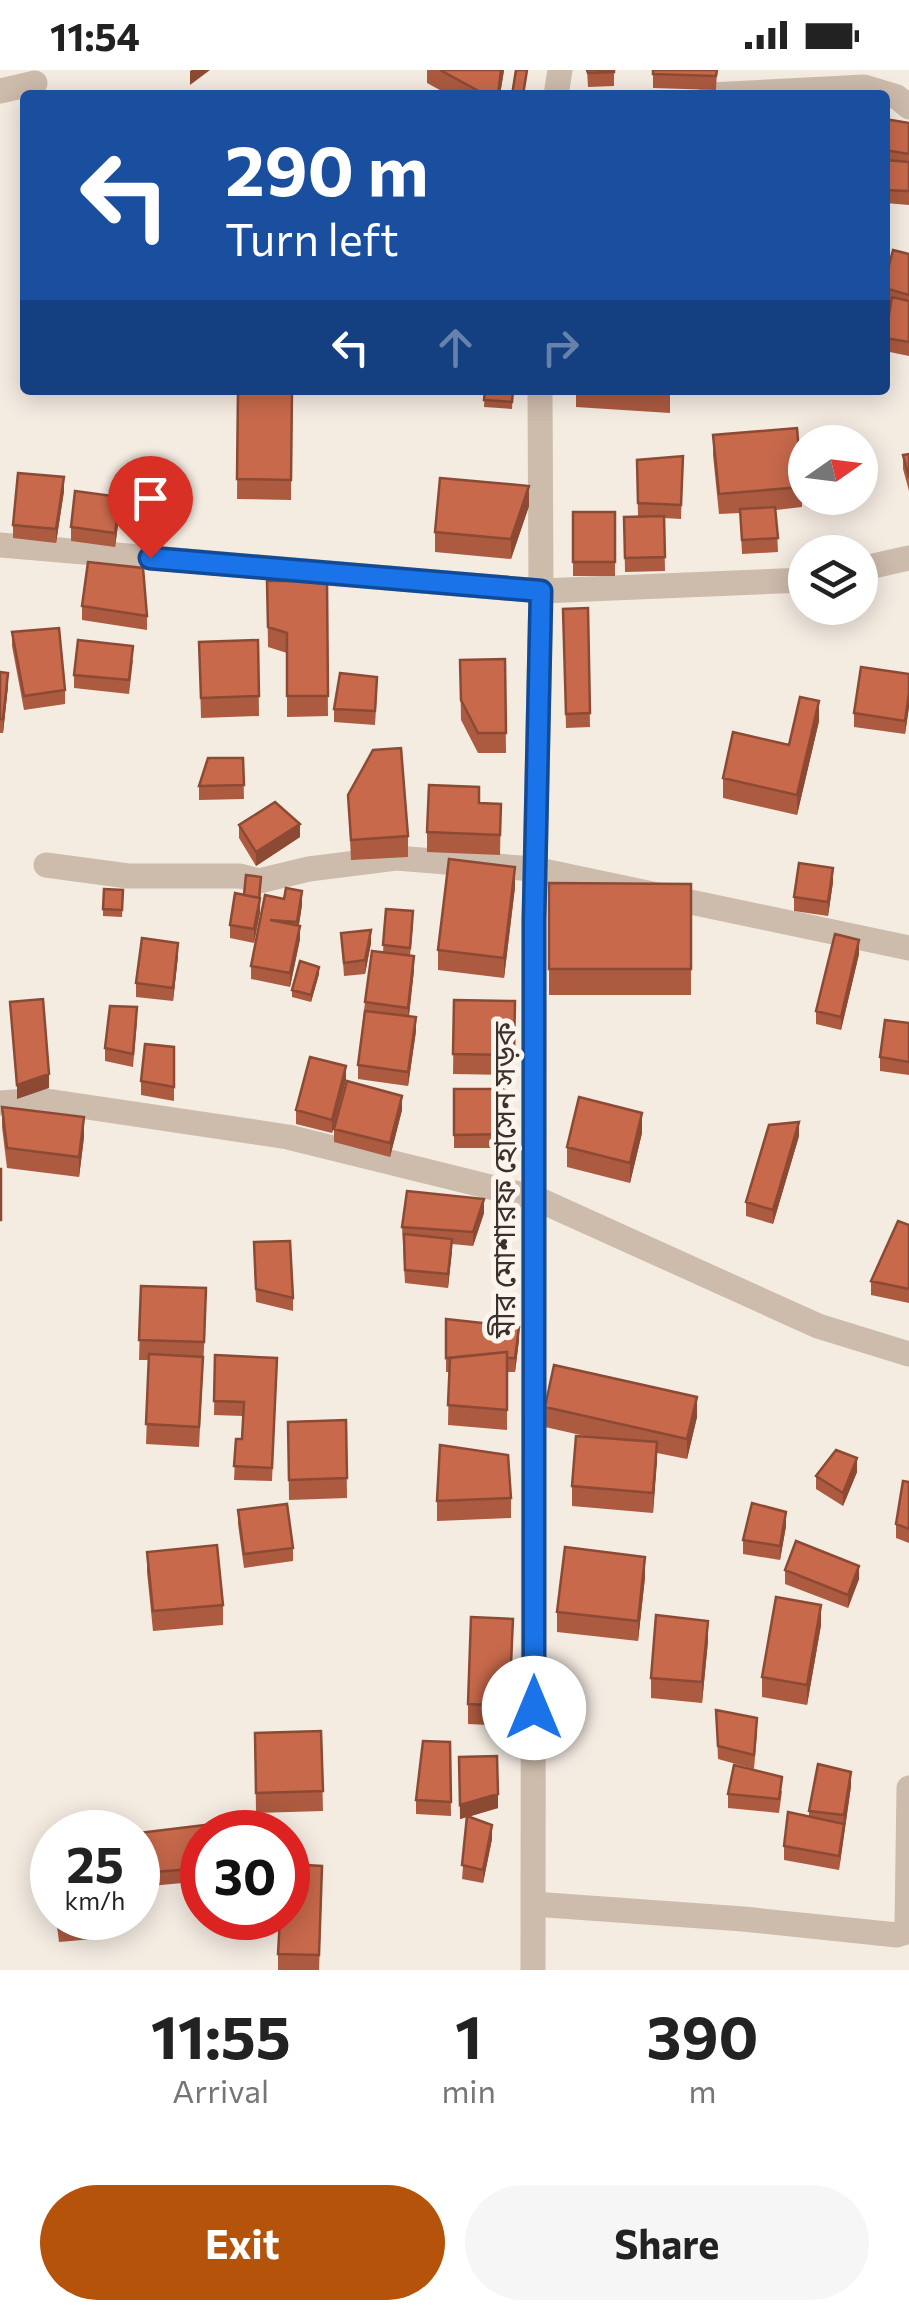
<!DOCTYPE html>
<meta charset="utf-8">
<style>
:root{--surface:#fff;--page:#f6f6f6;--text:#222;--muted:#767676;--accent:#b45309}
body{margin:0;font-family:Commissioner,"Noto Sans Bengali",sans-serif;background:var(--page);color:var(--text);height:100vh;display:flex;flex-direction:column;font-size:38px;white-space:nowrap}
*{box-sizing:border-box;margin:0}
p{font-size:32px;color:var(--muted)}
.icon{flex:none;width:55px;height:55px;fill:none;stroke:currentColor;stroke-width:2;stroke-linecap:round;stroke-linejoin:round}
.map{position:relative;height:1900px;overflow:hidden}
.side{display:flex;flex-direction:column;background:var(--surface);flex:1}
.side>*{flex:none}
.guide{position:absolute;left:20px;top:20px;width:870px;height:305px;border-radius:10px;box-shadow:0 5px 25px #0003;background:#1a4fa0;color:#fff;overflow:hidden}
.needle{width:65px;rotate:76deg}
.tools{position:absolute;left:788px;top:355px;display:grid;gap:20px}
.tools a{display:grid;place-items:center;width:90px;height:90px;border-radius:50%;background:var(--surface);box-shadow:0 5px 25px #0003;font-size:50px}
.speed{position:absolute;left:30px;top:1740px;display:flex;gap:20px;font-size:50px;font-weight:700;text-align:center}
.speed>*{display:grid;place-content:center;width:130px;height:130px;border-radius:50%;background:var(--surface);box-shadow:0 5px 25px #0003;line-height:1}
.speed small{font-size:25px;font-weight:400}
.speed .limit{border:15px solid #d22;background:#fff;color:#111}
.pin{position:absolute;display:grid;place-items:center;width:85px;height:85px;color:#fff;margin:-102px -42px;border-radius:50% 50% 50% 0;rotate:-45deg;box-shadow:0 0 10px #0007}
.pin .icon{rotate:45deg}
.me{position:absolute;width:110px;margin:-55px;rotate:0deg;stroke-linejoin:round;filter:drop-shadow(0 0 8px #0008)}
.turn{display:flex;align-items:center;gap:35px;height:210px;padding:0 40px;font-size:45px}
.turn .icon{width:130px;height:130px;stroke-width:2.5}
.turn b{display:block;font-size:70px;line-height:85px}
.lanes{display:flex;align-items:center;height:95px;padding:0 40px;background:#0003;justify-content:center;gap:50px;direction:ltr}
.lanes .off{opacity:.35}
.eta{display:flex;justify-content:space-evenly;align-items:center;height:170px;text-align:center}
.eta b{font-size:60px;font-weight:700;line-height:70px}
.action{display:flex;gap:20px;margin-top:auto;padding:20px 40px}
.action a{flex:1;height:115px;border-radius:60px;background:var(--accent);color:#fff;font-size:40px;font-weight:700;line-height:115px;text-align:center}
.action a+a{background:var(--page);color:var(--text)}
.status{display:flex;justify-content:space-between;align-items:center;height:70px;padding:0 50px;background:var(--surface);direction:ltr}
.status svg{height:28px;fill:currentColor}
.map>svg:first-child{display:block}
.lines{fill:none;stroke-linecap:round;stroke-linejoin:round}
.minor{stroke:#cdbbac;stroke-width:25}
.wall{fill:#ac5a40}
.shaded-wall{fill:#8c4a34}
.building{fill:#c8694b;stroke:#8c4a34;stroke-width:2.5}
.route-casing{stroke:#114b97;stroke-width:25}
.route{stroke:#1a73e8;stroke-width:18}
.labels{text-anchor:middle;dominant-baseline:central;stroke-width:10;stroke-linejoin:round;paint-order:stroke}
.street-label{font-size:30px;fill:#3b302b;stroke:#fbf5ee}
</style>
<div class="status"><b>11:54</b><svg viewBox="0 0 49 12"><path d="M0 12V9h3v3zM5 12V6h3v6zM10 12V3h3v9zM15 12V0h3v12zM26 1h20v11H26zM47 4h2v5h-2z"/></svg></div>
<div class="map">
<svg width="909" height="1900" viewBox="0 0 909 1900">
<rect width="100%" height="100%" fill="#f4ebe1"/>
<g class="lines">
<path class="minor" d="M0,21L35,13
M556,25L560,0
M710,25L864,17L897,27L909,37
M0,475L541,521L805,510
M860,499L909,488
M46,795L128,806H240L259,811L309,799L396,788L534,799L909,878
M0,1033L40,1030L288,1067L535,1128L818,1256L909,1284
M533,1834L743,1849L897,1865L909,1861
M904,1862L907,1854L909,1718
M533,1900L534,850L541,521L540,320"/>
</g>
<path class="wall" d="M427,0H504L500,25H449L427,13Z
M587,0H614V16L588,17Z
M653,0H717L716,20L653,18Z
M885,49L909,53V135L885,133Z
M909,184V286L885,281V265L891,234L885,232V211Z
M238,320H292L291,430L237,429Z
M485,320H513L512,339L484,337Z
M576,320H670V343L576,337Z
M713,365L802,417V437L776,440L778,482L742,484L740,443L719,444L713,385Z
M909,384V421L903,399V385Z
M683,386L681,449L664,448L665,501L625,502L624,447H638L637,390Z
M64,421L56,473L13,468V455Z
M529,436L511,489L435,482V462Z
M120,440L115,477L71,471V457Z
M573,442H615V506H573Z
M267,511H327L328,646L287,647V583L268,577Z
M82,536L147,546V560L82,550Z
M588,538L590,657L566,658L563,539Z
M12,562L65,620V634L24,640L12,576Z
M258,570L259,646L201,648L199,572Z
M505,589L506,683H478L461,650L460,590Z
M133,590L129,624L74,618V605Z
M0,602L8,616L3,663H0Z
M909,604V637L905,664L854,657V643Z
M377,621L375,655L334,652V639Z
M819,651L797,745L723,728V708L789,675Z
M243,688L244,729L199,730V716Z
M348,725L408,766V787L351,790Z
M479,733L501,734L500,785L427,782V762Z
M239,755L300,767L256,796L239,768Z
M833,812L828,846L794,841V827Z
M549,813L691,814V925H549Z
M261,814L260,842L254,873L230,868V855L244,825Z
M515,817L504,908L438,900V880Z
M123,820L122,847L103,846V839Z
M265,825L302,835L299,855L300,869L290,917L251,909V896Z
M386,839L413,855L410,886L414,900L409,947L416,961L408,1016L358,1009V995L365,932L383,882Z
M341,863L371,873L365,904L344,906Z
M859,884L841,960L816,954V941Z
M178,886L173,931L136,927V913Z
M319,904L311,932L292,927V920Z
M454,930L515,931L514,1005L453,1004Z
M137,951L133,997L105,991V978Z
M909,953V1005L880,1001V987Z
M174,977V1031L141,1025V1011Z
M346,1010L332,1063L296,1054V1040Z
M507,1019L508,1078H454V1020Z
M2,1037L84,1067L79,1107L7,1098L2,1057Z
M402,1040L390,1087L334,1072V1059Z
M642,1063L630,1113L567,1097V1077Z
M799,1066L773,1154L746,1146V1132Z
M484,1143L473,1176L452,1174L448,1218L405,1213L402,1157Z
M909,1155V1233L871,1225V1211Z
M254,1186L293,1228V1241L256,1232Z
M141,1216L206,1238L199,1377L146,1374L149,1290H139Z
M446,1249L519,1270L515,1302H507V1360L448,1355L449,1302H446Z
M215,1285L277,1288L272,1411L234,1410L236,1369H242L243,1346L214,1345Z
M545,1337L697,1347L687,1389L657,1383L653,1443L572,1436V1416L585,1366L545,1357Z
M346,1350L347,1428L289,1430L288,1352Z
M857,1402L843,1436L816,1419V1406Z
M909,1412V1473L896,1468V1454Z
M511,1428V1448L437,1451V1431Z
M238,1440L293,1478V1491L244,1498L238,1454Z
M786,1456L780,1490L743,1484V1470Z
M147,1482L223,1535V1555L153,1561L147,1502Z
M785,1500L859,1509L848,1538L785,1514Z
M645,1507L638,1571L557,1562V1542Z
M821,1555L807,1635L762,1627V1607Z
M513,1569L509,1656L468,1654V1634Z
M708,1571L702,1633L651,1628V1608Z
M716,1640L757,1662L754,1699L718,1689Z
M321,1661L323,1741L256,1743L255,1663Z
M450,1672L451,1746L416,1744V1730Z
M459,1687L498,1738L468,1747L492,1769L483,1813L462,1809L467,1747L460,1749Z
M851,1716L839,1800L784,1790V1776L809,1747V1741Z
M782,1721L779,1743L728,1738V1724Z
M202,1762V1841H199L194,1805L193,1812L140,1817L138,1792V1763Z
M322,1816L319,1900H278V1884Z
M56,1848H92L93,1869L59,1872Z"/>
<path class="shaded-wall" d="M192,0H210L190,15V1Z
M501,0H504L500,25H498Z
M64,407V421L56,473V459Z
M529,416V436L511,489V469Z
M120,427V440L115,477V463Z
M8,603V616L3,663V649Z
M909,623V637L905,664V651Z
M819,631V651L797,745V725Z
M300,754V767L256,796V782Z
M515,797V817L504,908V888Z
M833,798V812L828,846V832Z
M302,821V835L297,866V852Z
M260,828V842L254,873V859Z
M300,856V869L290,917V903Z
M371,860V873L365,904V890Z
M859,870V884L841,960V947Z
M178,873V886L173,931V918Z
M414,886V900L408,951V938Z
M319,897V904L311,932V925Z
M416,947V961L408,1016V1002Z
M346,996V1010L332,1063V1050Z
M49,1004V1018L17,1029V1015Z
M402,1026V1040L390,1087V1073Z
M642,1043V1063L630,1113V1093Z
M84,1047V1067L79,1107V1087Z
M799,1052V1066L773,1154V1140Z
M484,1129V1143L473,1176V1162Z
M452,1169V1182L448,1218V1204Z
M519,1257V1270L515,1302V1288Z
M697,1327V1347L687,1389V1369Z
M657,1372V1392L653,1443V1423Z
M857,1388V1402L843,1436V1423Z
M786,1442V1456L780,1490V1476Z
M645,1487V1507L638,1571V1551Z
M859,1496V1509L848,1538V1525Z
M821,1535V1555L807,1635V1615Z
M708,1551V1571L702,1633V1612Z
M851,1702V1716L839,1800L844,1745Z
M498,1724V1738L460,1749V1735Z
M492,1755V1769L483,1813V1800Z"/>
<path class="building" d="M440,0H501L498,25H486Z
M516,0H527L523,25H512Z
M587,0H614V2L588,3Z
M653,0H717L716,6L653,4Z
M885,49L909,53V84L885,80Z
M885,90L909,92V121L885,120Z
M893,180L909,184V225L885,218V211Z
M892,227L909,231V272L885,268Z
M238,320H292L291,410L237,409Z
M485,320H513L512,332L484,330Z
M624,320H670V323Z
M797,358L802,417L719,424L713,365Z
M909,384V408L903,385Z
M683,386L681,435L638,433L637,390Z
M18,403L64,407L56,459L13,455Z
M440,408L529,416L511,469L435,462Z
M75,421L120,427L115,463L71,457Z
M775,437L778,468L742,470L740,439Z
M573,442H615V492H573Z
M664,446L665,487L625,488L624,447Z
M88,492L143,498L147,546L82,536Z
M267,511H327L328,626H287V563L268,557Z
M588,538L590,643L566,644L563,539Z
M59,558L65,620L24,626L12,562Z
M78,570L133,576L129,610L74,605Z
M258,570L259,626L201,628L199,572Z
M505,589L506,663H478L461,630L460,590Z
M861,597L909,604V623L905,651L854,643Z
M0,602L8,603L3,649H0Z
M340,603L377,607L375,641L334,639Z
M800,627L819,631L797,725L723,708L733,662L789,675Z
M401,678L408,766L351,770L348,725L373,680Z
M208,688H243L244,715L199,716Z
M429,715L479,717V733L501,734L500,765L427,762Z
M275,732L300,754L256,782L239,755Z
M449,789L515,797L504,888L438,880Z
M799,793L833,798L828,832L794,827Z
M246,805L261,807L259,828L244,825Z
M549,813L691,814V899H549Z
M286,818L302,821L297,852L270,850L300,856L290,903L251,896L265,825L284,829Z
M104,819L123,820L122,840L103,839Z
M235,823L260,828L254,859L230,855Z
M386,839L413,841L410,878L383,875Z
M371,860L365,890L344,893L341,863Z
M835,864L859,870L841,947L816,941Z
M142,868L178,873L173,918L136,913Z
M372,881L414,886L408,938L365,932Z
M300,891L319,897L311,925L292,920Z
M43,929L49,1004L17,1015L10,932Z
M454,930L515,931L514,985L453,984Z
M110,936L137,937L133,984L105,978Z
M365,941L416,947L408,1002L358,995Z
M885,950L909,953V992L880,987Z
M145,974L174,977V1017L141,1011Z
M310,987L346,996L332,1050L296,1040Z
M347,1011L402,1026L390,1073L334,1059Z
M454,1019H507L508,1064L454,1065Z
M579,1027L642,1043L630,1093L567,1077Z
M2,1037L84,1047L79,1087L7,1078Z
M799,1052L773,1140L746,1132L769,1055Z
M0,1099H1V1150H0Z
M407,1121L484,1129L473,1162L402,1157Z
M898,1151L909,1155V1219L871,1211Z
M404,1164L452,1169L448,1204L405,1200Z
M290,1171L293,1228L256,1219L254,1172Z
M141,1216L206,1218L204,1272L139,1270Z
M446,1249L519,1257L515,1288H507V1282L446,1288Z
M507,1282V1340L448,1335L450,1288Z
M149,1284L203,1287L199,1357L146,1354Z
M215,1285L277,1288L272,1398L234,1396L236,1369H242L244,1332L214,1331Z
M554,1295L697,1327L687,1369L545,1337Z
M346,1350L347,1408L289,1410L288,1352Z
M576,1366L657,1372L653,1423L572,1416Z
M440,1375L508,1385L511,1428L437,1431Z
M836,1380L857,1388L843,1423L816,1406Z
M903,1411L909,1412V1459L896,1454Z
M752,1433L786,1442L780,1476L743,1470Z
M287,1434L293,1478L244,1484L238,1440Z
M796,1471L859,1496L848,1525L785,1500Z
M217,1475L223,1535L153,1541L147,1482Z
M565,1477L645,1487L638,1551L557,1542Z
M776,1527L821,1535L807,1615L762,1607Z
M656,1545L708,1551L702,1612L651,1608Z
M471,1547L513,1549L509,1636L468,1634Z
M716,1640L757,1648L754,1685L718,1676Z
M321,1661L323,1721L256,1723L255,1663Z
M423,1671L450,1672L451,1732L416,1730Z
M497,1686L498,1724L460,1735L459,1687Z
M818,1694L851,1702L844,1745L809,1741Z
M734,1695L782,1707L779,1729L728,1724Z
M788,1742L844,1754L839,1786L784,1776Z
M467,1746L492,1755L483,1800L462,1795Z
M214,1754L215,1762H202V1827L199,1828L194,1792L193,1799L140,1803L138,1763Z
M288,1794L322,1796L319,1885L278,1884L280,1848H288Z
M58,1848H92L93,1855L59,1859Z"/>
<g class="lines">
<g class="route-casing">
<path id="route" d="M150,488L541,521L534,850V1638"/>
</g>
<use href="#route" class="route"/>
</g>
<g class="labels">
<g class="street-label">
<text transform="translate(502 1110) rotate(-90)">মীর মোশারফ হোসেন সড়ক</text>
</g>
</g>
</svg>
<div class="tools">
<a><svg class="needle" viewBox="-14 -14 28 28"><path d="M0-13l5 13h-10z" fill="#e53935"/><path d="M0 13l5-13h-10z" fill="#767676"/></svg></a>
<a><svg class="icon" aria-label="layers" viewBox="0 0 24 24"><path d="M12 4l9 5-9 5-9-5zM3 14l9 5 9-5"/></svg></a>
</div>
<div class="speed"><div>25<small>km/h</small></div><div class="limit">30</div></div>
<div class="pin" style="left:150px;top:488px;background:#d93025"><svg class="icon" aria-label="arrive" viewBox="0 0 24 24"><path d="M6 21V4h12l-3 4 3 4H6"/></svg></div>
<svg class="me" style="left:534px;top:1638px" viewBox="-20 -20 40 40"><circle r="19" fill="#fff"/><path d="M0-13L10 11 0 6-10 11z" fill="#1a73e8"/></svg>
<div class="guide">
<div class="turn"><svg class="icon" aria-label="left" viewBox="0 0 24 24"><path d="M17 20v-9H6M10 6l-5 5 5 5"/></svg><div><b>290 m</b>Turn left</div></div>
<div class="lanes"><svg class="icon" aria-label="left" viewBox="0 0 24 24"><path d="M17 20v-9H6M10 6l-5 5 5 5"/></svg><svg class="icon off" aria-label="ahead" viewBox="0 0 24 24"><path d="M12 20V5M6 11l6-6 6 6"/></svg><svg class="icon off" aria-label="right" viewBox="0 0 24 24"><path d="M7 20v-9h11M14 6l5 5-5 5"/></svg></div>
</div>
</div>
<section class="side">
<div class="eta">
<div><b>11:55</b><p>Arrival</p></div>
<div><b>1</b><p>min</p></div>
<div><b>390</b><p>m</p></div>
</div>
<div class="action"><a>Exit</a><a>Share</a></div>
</section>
